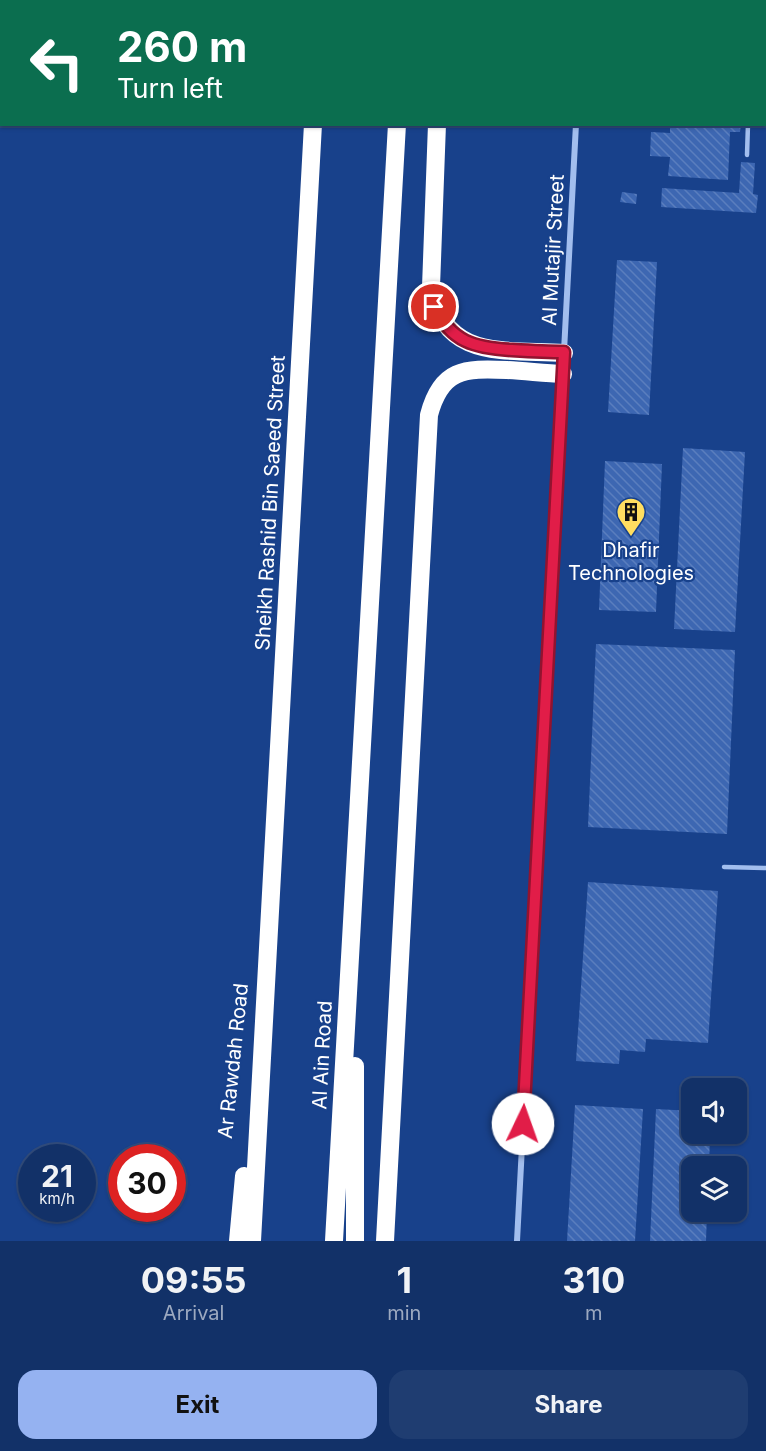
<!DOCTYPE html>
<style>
:root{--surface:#123168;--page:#1f3d71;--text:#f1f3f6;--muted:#9ca9c0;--line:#314c7c;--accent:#95b2f1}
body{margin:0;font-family:Inter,sans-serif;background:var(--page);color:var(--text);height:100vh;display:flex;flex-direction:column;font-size:22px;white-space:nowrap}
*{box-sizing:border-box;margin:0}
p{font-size:20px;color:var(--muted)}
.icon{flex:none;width:33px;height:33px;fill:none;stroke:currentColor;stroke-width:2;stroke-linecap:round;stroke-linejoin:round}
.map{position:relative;height:1241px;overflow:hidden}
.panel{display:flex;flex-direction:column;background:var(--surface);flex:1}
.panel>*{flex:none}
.top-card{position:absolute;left:0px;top:0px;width:766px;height:126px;box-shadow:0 2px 4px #0004,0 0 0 2px var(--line);background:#0b6e4f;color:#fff;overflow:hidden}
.tools{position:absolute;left:681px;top:1078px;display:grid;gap:12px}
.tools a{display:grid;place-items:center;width:66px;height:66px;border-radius:12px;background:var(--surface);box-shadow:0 2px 4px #0004,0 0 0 2px var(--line);font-size:30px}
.speed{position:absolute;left:18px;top:1144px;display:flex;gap:12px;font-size:30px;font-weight:700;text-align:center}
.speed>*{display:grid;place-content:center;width:78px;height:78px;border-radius:50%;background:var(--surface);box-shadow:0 2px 4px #0004,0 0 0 2px var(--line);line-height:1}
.speed small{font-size:15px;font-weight:400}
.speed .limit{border:9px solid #d22;background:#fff;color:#111}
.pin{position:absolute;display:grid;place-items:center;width:51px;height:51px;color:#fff;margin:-26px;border:3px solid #fff;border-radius:50%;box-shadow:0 2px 6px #0007}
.me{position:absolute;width:66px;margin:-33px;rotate:3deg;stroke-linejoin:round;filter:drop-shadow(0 0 4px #0008)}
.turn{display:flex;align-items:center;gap:21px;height:126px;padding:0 18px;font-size:27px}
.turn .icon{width:78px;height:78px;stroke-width:2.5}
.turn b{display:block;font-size:42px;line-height:51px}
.eta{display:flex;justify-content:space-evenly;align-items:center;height:102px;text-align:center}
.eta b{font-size:36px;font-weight:700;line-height:42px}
.button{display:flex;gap:12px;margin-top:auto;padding:12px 18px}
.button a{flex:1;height:69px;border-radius:18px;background:var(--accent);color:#111;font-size:24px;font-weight:700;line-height:69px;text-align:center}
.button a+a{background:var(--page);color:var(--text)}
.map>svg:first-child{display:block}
.building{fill:url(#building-back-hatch)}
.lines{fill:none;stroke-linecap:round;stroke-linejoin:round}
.lane{stroke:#a2beee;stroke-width:4.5}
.street{stroke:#a2beee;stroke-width:6}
.highway{stroke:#fff;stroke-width:18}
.route-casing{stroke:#92132f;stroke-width:15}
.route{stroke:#e11d48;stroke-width:10}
.labels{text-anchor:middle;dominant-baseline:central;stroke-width:4.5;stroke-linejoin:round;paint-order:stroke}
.street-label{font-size:20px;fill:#fff;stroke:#18418b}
.poi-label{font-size:20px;fill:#fff;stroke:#18418b}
</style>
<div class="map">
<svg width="766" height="1241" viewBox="0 0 766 1241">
<defs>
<pattern id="building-back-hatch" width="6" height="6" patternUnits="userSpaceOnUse" patternTransform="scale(1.5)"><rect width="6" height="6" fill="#3d67b2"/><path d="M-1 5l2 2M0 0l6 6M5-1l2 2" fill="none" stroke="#5a7ebe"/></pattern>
</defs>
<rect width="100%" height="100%" fill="#18418b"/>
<path class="building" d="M670,124H741L740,132H730L728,180L668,176L670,157L650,156L651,132L670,133Z
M741,162L755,163L753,194L758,195L756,213L661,207L662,188L739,193Z
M622,192L637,194L636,204L620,202Z
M617,260L657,262L649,415L608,412Z
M683,448L745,452L735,632L674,629Z
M605,461L662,464L656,612L599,610Z
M596,644L735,650L727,834L588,827Z
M588,882L718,891L708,1043L646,1039L645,1052L620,1050L619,1064L576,1061Z
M575,1105L643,1109L635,1241H567Z
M656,1109L692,1111V1134H710L709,1167H692V1212H707L706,1241H650Z"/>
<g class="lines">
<path class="lane" d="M701,0L724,2
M765,4H766
M765,51H766
M747,155L748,124
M724,867L766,868"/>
<path class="street" d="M582,2V0
M517,1241L576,124"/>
<path class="highway" d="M319,2V0
M404,2V0
M441,2V0
M437,124L431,287C443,361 505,349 564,353
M355,1066V1241
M238,1241L244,1176
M252,1241L313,124
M334,1241L397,124
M385,1241L429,415C441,369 464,368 507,370C525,371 544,373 563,374"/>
</g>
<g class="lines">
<g class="route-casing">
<path id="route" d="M434,307C452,342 474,348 512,350C529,351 546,352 564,352L523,1124"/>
</g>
<use href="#route" class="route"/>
</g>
<defs>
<g id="building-pin" transform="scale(1.5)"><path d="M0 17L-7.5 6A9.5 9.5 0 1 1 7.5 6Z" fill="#ffde60" stroke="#18418b"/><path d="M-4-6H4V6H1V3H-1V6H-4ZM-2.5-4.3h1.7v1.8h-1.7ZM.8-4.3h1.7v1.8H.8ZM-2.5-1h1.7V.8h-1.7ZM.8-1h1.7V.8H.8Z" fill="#111"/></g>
</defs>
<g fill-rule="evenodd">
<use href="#building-pin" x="631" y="512"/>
</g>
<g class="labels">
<g class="street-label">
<text transform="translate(553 250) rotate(-87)">Al Mutajir Street</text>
<text transform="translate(270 503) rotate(-87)">Sheikh Rashid Bin Saeed Street</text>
<text transform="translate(322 1055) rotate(-87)">Al Ain Road</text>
<text transform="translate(233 1061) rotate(-84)">Ar Rawdah Road</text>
</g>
<g class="poi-label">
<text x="631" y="550">Dhafir<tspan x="631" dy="23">Technologies</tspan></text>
</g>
</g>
</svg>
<div class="tools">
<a><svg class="icon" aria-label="sound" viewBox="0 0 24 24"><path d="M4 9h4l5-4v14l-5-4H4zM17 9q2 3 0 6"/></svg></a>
<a><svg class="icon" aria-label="layers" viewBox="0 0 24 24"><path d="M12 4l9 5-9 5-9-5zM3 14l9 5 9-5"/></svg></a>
</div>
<div class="speed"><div>21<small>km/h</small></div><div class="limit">30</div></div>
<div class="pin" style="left:434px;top:307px;background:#d93025"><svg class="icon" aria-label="arrive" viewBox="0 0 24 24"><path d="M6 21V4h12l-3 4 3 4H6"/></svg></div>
<svg class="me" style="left:523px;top:1124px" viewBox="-20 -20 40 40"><circle r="19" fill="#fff"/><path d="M0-13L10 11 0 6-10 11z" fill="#e11d48"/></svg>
<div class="top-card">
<div class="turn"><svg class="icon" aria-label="left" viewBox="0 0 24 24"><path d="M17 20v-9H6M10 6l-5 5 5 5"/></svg><div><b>260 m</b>Turn left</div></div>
</div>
</div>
<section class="panel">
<div class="eta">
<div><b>09:55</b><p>Arrival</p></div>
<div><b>1</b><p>min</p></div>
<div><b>310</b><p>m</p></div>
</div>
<div class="button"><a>Exit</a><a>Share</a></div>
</section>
